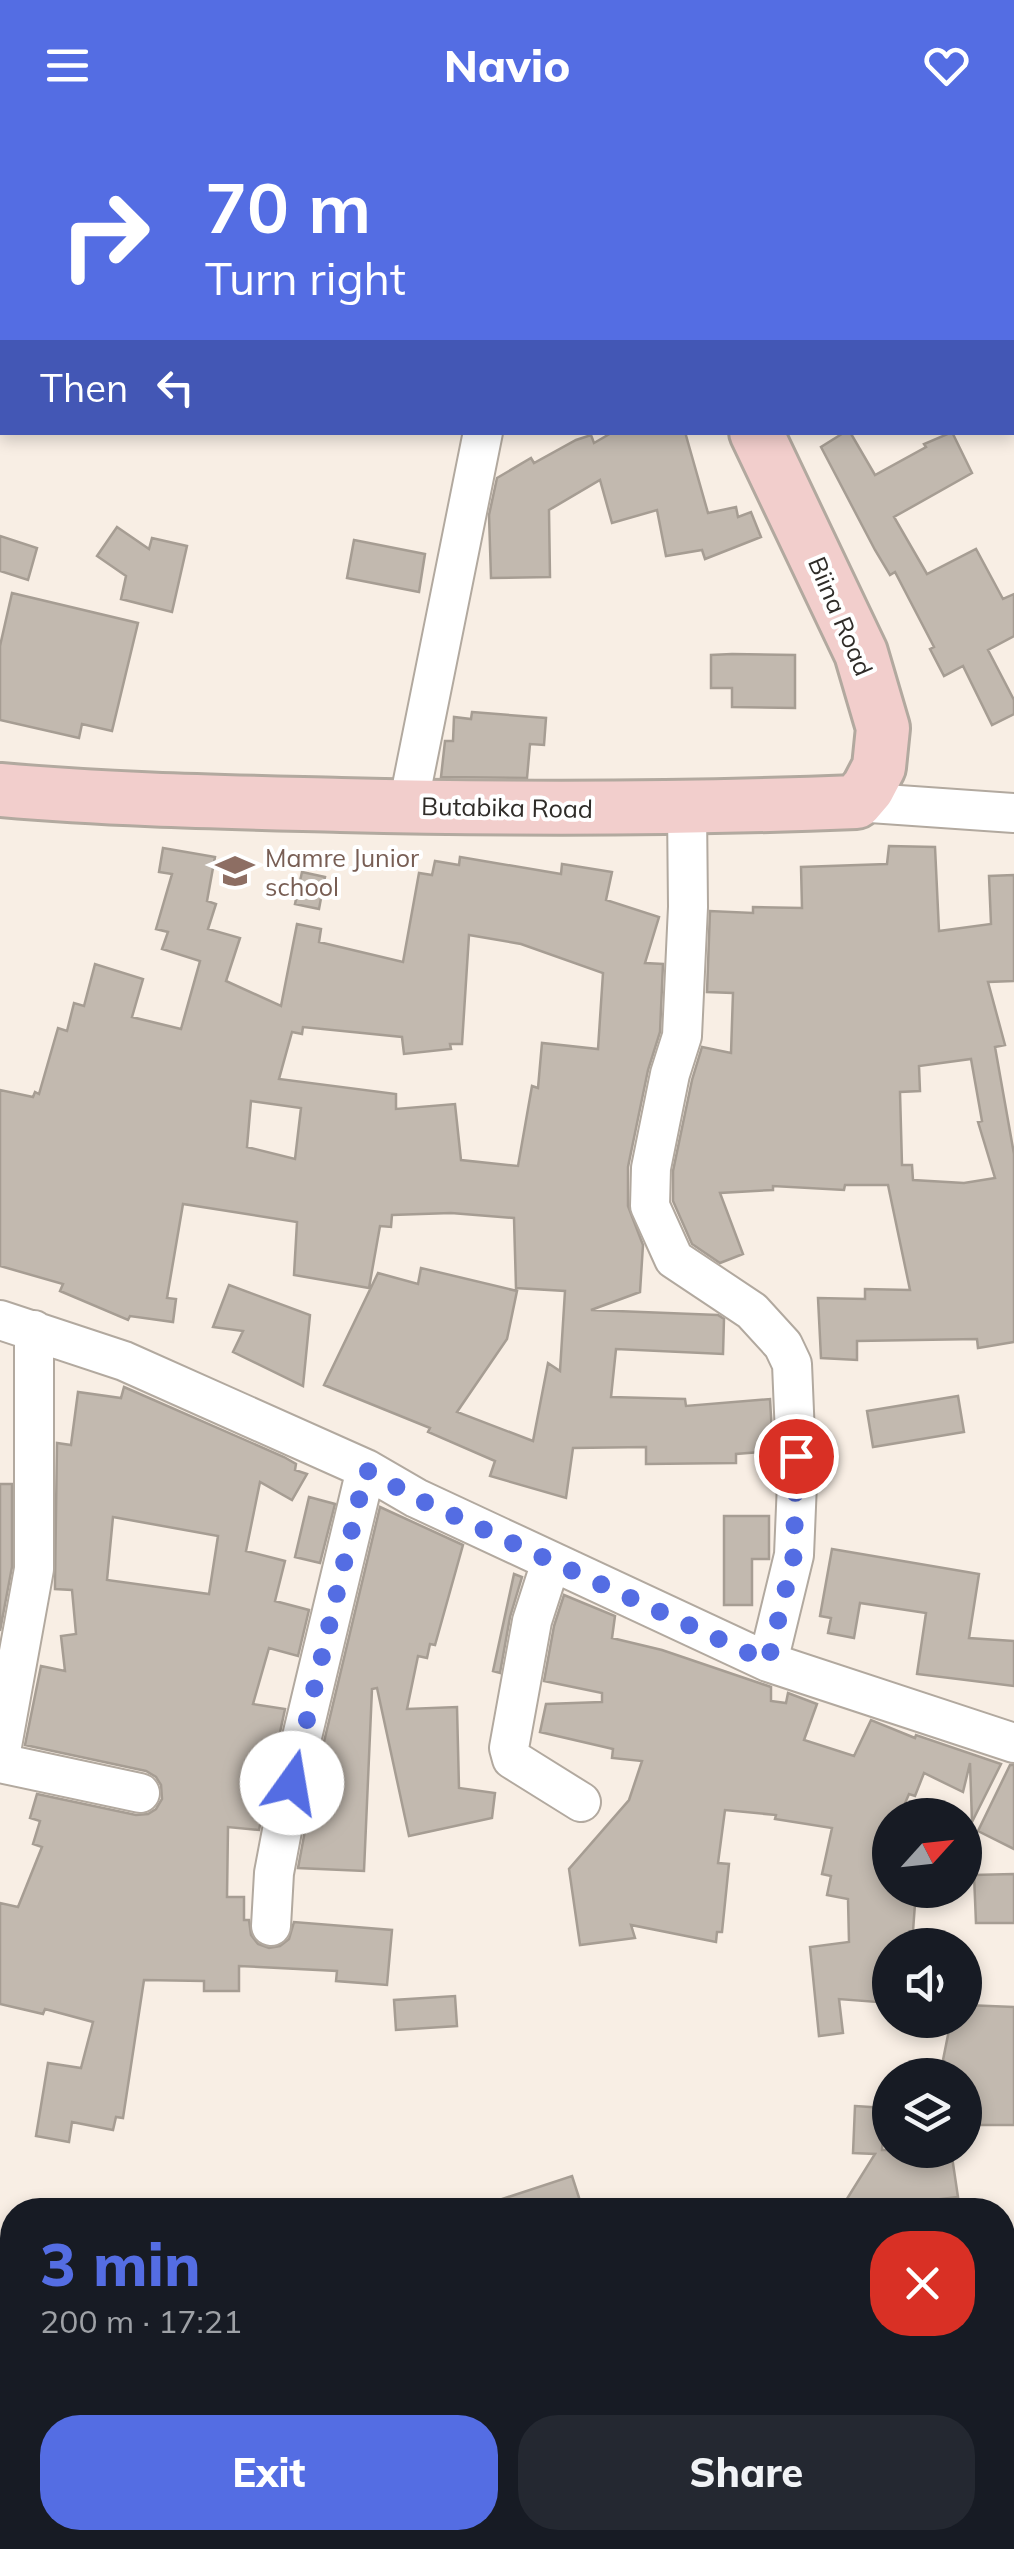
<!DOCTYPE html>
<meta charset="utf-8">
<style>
:root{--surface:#171b24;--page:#242831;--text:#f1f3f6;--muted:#9ea1a6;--accent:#546de3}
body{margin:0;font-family:Mulish,sans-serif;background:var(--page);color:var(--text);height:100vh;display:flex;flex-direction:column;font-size:38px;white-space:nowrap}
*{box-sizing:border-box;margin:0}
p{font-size:32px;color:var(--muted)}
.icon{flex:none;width:55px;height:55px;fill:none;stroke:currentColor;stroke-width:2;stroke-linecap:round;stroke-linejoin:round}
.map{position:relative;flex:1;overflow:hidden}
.panel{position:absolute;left:0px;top:2068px;width:1015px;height:352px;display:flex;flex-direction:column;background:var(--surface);border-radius:40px 40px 0 0;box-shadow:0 5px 15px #0003}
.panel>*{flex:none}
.hud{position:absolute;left:0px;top:0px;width:1015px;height:305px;box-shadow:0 5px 15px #0003;background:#546de3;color:#fff;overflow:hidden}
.needle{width:65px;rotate:63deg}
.tools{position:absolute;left:872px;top:1668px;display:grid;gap:20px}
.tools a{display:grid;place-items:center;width:110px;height:110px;border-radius:50%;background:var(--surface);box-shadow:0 5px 15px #0003;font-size:50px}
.pin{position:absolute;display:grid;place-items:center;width:85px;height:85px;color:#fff;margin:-42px;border:5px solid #fff;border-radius:50%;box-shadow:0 2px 10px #0007}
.me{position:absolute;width:110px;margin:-55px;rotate:13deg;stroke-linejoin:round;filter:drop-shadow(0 0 8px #0008)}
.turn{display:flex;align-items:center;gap:35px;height:210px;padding:0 40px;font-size:45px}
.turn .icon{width:130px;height:130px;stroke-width:2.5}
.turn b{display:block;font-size:70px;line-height:85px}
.then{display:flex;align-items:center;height:95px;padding:0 40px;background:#0003;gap:20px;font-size:38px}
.round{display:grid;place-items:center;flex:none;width:105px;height:105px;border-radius:40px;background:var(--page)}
.headline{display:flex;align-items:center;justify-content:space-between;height:170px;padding:0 40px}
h1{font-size:60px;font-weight:800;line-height:75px;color:var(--accent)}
.action{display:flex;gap:20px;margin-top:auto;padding:20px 40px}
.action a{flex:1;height:115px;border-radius:40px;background:var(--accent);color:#fff;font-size:40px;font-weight:800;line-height:115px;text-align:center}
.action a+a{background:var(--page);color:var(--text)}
header{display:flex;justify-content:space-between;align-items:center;height:130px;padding:0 40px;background:var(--accent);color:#fff;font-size:45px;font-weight:800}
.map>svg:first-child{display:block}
.building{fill:#c2b9af;stroke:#a69d93;stroke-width:2.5;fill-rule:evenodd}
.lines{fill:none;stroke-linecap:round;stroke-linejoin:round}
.minor-casing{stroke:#b2a99f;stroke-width:42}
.secondary-casing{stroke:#b2a99f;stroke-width:58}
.minor{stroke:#fff;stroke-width:38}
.secondary{stroke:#f2cecc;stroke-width:52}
.route{stroke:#546de3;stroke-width:18;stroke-dasharray:0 32.4}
.labels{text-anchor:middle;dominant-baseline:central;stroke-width:8;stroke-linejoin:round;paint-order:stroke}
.street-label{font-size:25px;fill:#2f2c28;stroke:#fff}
.education-label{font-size:25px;fill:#785e54;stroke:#fff;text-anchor:start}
</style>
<header><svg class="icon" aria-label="menu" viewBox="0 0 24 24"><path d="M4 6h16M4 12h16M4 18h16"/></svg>Navio<svg class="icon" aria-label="heart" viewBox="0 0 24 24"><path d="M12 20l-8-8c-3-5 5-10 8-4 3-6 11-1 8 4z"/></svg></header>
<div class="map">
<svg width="1014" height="2419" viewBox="0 0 1014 2419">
<rect width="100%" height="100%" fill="#f8eee4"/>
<path class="building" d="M613,302H685L708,383L736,377L738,387L751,382L761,407L705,429L702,420L666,426L657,380L612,393L600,350L549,380L550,447L491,448L489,385L497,348L531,328L534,333L576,310L591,305L594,313Z
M845,302H850L875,345L926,317L924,314L952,302L972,343L894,387L927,444L976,419L1003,469L1014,464V506L988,520L1014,570V584L992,595L963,536L944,546L930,519L934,517L895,442L890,445L875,420L821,317Z
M117,397L149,419L152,408L187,416L172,482L121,469L126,446L97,426Z
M0,406L37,418L28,450L0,441Z
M354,410L425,424L419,462L347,448Z
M12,463L138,493L112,601L82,594L79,608L0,590V516Z
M732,524L795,525V578L732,577V558H711V525Z
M472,582L546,588L544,615L530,614L527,648L441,647L445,611H453L454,587L471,589Z
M889,716L935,717L939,801L991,794L989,746L1014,745V851L988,852L1005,915L995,917L1014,1024V1212L978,1218L977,1209L857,1211V1230L821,1228L818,1168L865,1169V1159L910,1160L888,1055H845L844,1060L773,1056V1060L720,1063L743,1124L720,1133L692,1114L673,1071V1041L692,950L702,917L731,923L733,863L707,862L710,781L753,783V777L802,778L801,737L887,734ZM971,929L982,991L978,992L995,1048L964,1053L913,1050L912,1035H902L900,962L920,961L919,936Z
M163,718L215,727L207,771L216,774L208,799L240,808L226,851L281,876L297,794L321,799L319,812L403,832L419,743L432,745L435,731L459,735L460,727L561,744L562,734L612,742L606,770L659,787L645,833L663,834L660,902L648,940L628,1037V1076L643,1115L640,1162L591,1180L718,1185L724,1189L723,1224L616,1219L611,1267L685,1269L686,1276L770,1269L773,1321L736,1324V1333L646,1334V1317L573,1318L566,1368L490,1346L495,1331L428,1302L430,1298L324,1255L378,1143L418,1154L421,1138L517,1161L507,1209L457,1282L533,1311L548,1233L560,1241L565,1161L516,1158L514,1088L451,1083L392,1085L391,1097L380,1096L369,1158L294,1145L297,1092L183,1074L167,1168L176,1169L173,1192L130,1186L128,1190L60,1161L63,1154L0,1136V960L33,967L35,962L39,964L58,898L67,901L74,873L84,876L95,834L143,849L132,887L181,899L200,831L162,819L168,802L156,799L172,744L159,742ZM469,805L521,814L603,843L598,919L542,913L538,958L532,956L518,1036L461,1030L455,974L396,979V964L279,949L292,902L302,904L303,897L402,907L404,924L451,919L450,914H462ZM251,971L301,978L295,1029L247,1017Z
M302,742L325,747L319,779L295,774Z
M229,1155L310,1185L303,1256L233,1222L243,1201L213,1197Z
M124,1257L284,1327L296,1334L295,1340L307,1344L292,1370L260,1352L246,1421L285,1431L275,1471L309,1480L298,1526L269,1518L253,1574L285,1579L259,1700L228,1697L227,1767H244V1790H249L251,1805L258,1814L269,1818L280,1816L289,1809L294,1792L392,1800L387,1855L336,1851L337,1841L239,1836V1861H204V1851L144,1850L123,1988L116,1987L113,2000L72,1992L69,2012L36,2006L48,1933L81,1938L93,1892L45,1879L43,1884L0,1874V1773L18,1777L42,1717L33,1714L40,1691L30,1688L37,1664L136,1685L148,1684L156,1679L162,1669L161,1655L156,1647L146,1641L25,1615L41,1536L65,1541L61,1506L76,1504L72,1460L55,1459V1452L57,1313L71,1315L78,1262L121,1268ZM113,1387L218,1406L209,1464L107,1450Z
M958,1266L964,1302L873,1317L867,1281Z
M0,1354H12V1437L0,1501Z
M309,1367L335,1374L320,1433L295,1427Z
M380,1377L463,1415L435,1515L430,1514L427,1528L418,1526L407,1579L457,1577L459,1658L495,1663L492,1688L409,1706L377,1558L372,1559L364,1741L298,1738L313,1658Z
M724,1386H769V1429H752V1475H724Z
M832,1419L979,1444L969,1508L1014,1511V1556L917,1544L926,1483L860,1473L854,1508L828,1503L831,1488L820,1486Z
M514,1444L522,1447L510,1487L500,1543L493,1541Z
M564,1465L615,1486L612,1508L662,1520L771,1557V1571L786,1573L788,1563L817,1574L804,1610L854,1626L871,1590L915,1608L916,1605L1001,1634L972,1692L970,1633L963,1662L924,1643L915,1666L909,1664L900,1685H890V1760H916L912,1815H890V1873L839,1869L843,1903L819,1906L810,1817L849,1812L848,1769L827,1765L831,1746L822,1744L832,1698L775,1689L776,1685L725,1680L718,1733L729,1734L722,1802H717L716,1812L631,1795L635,1808L580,1815L569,1739L629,1670L642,1631L612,1628L613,1619L540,1602L546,1574L602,1572V1563L544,1551L554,1496Z
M1010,1635H1014V1719L978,1701Z
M1014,1744V1793H976L974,1745Z
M455,1866L457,1896L396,1900L394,1870Z
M965,1875L1014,1877V1995H965V1945H940L951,1890H965Z
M855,1976L885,1978L882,2020H951L958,2067L923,2071V2080H840L875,2024L853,2023Z
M572,2046L583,2080H485L484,2075Z"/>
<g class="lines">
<g class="minor-casing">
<path id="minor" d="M0,151L2,152
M856,672L1014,683
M408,676L483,302
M687,679L688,777L682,906L670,944L651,1038L650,1076L674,1129L752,1181L783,1215L792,1234L797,1353L794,1425L768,1532
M0,1190L124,1231L366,1339L416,1368L768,1532L1014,1613
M551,1432L532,1491L509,1618L512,1629L581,1672
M0,1627L34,1439V1200
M0,1633L140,1663
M271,1796L274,1743L291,1653L366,1339"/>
</g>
<g class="secondary-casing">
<path id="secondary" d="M605,0L607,2
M0,660C113,670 227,672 341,675C513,679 684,679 856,672L868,658L879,637L883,598L861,523L756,302"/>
</g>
<use href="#minor" class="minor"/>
<use href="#secondary" class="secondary"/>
</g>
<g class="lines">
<path class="route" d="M292,1653L366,1340L416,1368L768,1532L794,1425L796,1326"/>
</g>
<defs>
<g id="school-bare" transform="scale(3)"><path d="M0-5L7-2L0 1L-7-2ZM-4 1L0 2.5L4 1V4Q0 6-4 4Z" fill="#8d6e63" stroke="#fff" stroke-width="2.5" paint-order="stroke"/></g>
</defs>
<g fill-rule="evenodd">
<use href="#school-bare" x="235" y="741"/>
</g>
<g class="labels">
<g class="street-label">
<text transform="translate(841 486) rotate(67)">Biina Road</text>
<text transform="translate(507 677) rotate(1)">Butabika Road</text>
</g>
<g class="education-label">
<text x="265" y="727">Mamre Junior<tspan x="265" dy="29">school</tspan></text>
</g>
</g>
</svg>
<div class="tools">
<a><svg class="needle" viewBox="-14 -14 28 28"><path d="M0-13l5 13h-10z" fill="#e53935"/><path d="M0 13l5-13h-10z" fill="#9ea1a6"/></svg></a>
<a><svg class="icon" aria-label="sound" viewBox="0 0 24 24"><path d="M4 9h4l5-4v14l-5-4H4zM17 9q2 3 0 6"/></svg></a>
<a><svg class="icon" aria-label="layers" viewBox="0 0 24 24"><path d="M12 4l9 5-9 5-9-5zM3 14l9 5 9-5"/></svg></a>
</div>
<div class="pin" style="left:796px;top:1326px;background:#d93025"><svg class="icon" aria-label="arrive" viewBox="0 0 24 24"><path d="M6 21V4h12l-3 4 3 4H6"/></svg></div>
<svg class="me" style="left:292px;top:1653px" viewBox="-20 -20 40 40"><circle r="19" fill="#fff"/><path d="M0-13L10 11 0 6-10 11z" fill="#546de3"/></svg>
<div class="hud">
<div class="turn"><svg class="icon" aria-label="right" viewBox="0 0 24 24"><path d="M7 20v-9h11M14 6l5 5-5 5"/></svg><div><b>70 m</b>Turn right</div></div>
<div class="then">Then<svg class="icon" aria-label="left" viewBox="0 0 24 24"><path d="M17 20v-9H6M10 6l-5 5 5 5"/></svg></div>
</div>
<section class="panel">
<div class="headline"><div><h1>3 min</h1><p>200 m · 17:21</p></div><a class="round" style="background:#d93025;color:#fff"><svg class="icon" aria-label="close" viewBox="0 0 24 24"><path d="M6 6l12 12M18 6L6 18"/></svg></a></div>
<div class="action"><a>Exit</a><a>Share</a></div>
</section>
</div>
